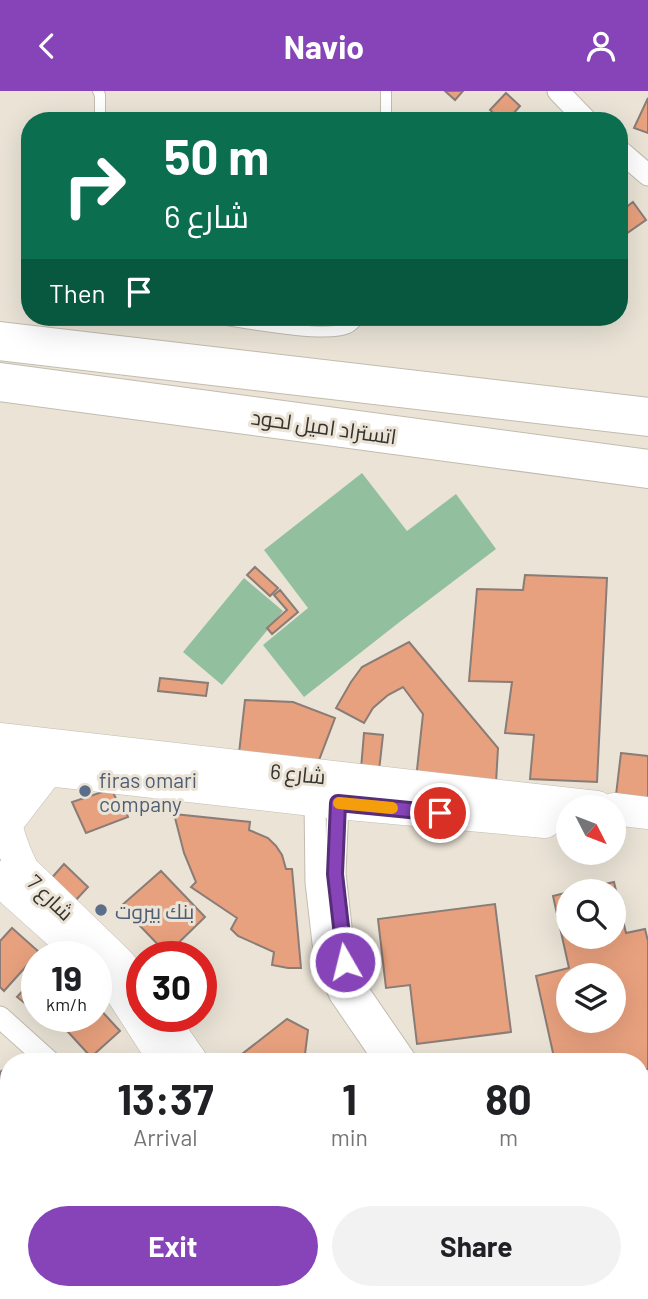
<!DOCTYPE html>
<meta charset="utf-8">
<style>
:root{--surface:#fff;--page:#f2f2f2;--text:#202124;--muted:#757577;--accent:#8644b8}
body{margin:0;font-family:Barlow,Cairo,sans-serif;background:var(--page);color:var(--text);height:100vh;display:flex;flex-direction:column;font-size:26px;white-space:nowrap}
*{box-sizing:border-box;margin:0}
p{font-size:23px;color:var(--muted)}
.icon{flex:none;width:38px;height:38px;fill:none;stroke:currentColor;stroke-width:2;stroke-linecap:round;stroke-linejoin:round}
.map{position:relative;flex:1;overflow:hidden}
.panel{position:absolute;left:0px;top:962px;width:649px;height:247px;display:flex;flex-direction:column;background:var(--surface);border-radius:28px 28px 0 0;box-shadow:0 7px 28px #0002}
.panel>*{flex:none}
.hud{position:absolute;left:21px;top:21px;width:607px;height:214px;border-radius:28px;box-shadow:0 7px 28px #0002;background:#0b6e4f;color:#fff;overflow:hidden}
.needle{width:46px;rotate:132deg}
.controls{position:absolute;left:556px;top:704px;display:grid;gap:14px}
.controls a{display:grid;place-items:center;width:70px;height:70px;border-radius:50%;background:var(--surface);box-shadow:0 7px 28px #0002;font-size:35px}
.speed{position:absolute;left:21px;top:850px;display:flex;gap:14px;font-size:35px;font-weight:700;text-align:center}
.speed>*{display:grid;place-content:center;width:91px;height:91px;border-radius:50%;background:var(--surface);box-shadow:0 7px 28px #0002;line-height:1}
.speed small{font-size:18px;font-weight:400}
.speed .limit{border:10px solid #d22;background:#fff;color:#111}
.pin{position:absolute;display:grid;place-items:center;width:60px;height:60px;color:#fff;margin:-30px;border:4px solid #fff;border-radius:50%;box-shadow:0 2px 7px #0007}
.me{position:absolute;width:77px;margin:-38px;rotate:352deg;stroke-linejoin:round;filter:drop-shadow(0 0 5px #0008)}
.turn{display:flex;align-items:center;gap:24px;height:147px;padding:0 28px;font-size:32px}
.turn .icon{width:91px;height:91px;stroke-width:2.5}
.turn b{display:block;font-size:49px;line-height:60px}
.then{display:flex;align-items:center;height:66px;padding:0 28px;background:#0003;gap:14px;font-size:26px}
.eta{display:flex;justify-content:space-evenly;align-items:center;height:119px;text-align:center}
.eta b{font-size:42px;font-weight:700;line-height:49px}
.cta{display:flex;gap:14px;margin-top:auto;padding:14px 28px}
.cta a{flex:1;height:80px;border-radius:42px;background:var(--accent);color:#fff;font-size:28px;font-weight:700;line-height:80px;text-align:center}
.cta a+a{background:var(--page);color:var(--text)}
header{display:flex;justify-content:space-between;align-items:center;height:91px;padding:0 28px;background:var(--accent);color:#fff;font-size:32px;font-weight:700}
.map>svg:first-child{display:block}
.green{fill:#92c09e}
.building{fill:#e8a17e;stroke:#8a7c76;stroke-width:2;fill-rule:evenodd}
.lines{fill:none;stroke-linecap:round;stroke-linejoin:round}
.lane-casing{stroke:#c2bcaf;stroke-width:12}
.street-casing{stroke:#c2bcaf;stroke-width:23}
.secondary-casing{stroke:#c2bcaf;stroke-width:33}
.highway-casing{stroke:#c2bcaf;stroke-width:40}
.lane{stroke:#fff;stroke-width:10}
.street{stroke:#fff;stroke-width:21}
.secondary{stroke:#fff;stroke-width:32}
.highway{stroke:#fff;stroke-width:38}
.route-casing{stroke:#572c78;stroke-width:18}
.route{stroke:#8644b8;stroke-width:12}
.slow{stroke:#f59e0b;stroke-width:12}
.service-dot{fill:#5c6f8a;stroke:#eae3d6;stroke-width:2.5}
.labels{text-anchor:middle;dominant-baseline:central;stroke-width:6;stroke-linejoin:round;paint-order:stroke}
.street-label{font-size:21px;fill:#35332e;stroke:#eae3d6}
.service-label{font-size:21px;fill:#4e5e75;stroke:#eae3d6;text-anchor:start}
</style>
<header><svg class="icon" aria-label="back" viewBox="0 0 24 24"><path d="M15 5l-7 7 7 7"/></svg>Navio<svg class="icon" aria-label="person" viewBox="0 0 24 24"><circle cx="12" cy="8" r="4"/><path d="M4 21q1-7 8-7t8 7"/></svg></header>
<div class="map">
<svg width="648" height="1208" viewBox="0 0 648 1208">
<rect width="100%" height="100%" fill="#eae3d6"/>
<path class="green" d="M362,382L407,440L456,403L496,458L397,533L304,606L263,554L308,517L264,459Z
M244,487L283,520L222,594L183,561Z"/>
<path class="building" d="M445,0H463L455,9Z
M506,2L520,15L507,30H502L490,19Z
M648,7V42L634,37Z
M461,24V30H426V25Z
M488,24V30H465L464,25Z
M633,111L646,129L620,147V121Z
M255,476L278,497L270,505L247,484Z
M525,484L607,487L597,691L530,688L534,644L505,642L512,591L469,590L477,498L523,499Z
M280,499L298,521L272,543L267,537L287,519L274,504Z
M409,551L498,657L496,692L416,688L423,623L403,596L388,604L373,617L364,632L336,617L351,591L362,576Z
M160,587L208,592L206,605L158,600Z
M245,609L293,611L335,627L316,677L238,671Z
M364,642L383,644L379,680L361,678Z
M621,662L648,665V707L616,704Z
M105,700L113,701L119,715L123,713L128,726L86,742L72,711Z
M174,723L250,731L249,739L268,747L276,755L282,764L286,778H292L301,877H288L272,874L274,861L238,845L231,838L237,827L191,796L196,791L184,762Z
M64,773L88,796L74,811L49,790Z
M161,780L205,826L167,863L121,815Z
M614,791L626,842L645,838L648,850V978L640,980V971H555L536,885L569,877L553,805L569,801V845H614V800H574ZM569,884H614V929H569Z
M495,813L511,941L417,953L410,894L386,897L378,828Z
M12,837L39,861L4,900L0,896V850Z
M37,884V922L17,906Z
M96,914L120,940L91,966L58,930L62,926H96Z
M287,928L308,939L304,971H247L242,963Z
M9,975V1023L7,1024L0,1010V981Z
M9,1047V1189L0,1181V1053Z
M81,1200H155L148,1208H85L79,1202Z
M179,1200H204L197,1208H172Z
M225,1200H239L230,1208H217Z
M253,1200H267L274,1208H244Z"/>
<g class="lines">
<g class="lane-casing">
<path id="lane" d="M98,0L100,4V30
M386,30V0
M208,226C237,230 325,248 348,237C353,235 357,230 360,226"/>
</g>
<g class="street-casing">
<path id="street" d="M558,0L587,30
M620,60L648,84
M315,709L316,791L323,852L329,880L340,904L386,971
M338,712L335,783L345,871L352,891L407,971
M0,926L50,971
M640,1114L648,1127
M640,1151L644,1208"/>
</g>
<g class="secondary-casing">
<path id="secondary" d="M0,648L597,716
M8,653C0,703 0,734 23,779L118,871L142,899
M0,671L48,679L338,712L545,731
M614,718L648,722
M4,736L48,679
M0,786L13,801L60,843
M107,887L121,901L166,971
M163,929L192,971
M291,1200L295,1208
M320,1200L323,1208
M11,1208L29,1200"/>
</g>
<g class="highway-casing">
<path id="highway" d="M0,250L648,326
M0,291L648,378"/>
</g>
<use href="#lane" class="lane"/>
<use href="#street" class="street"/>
<use href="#secondary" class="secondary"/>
<use href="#highway" class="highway"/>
</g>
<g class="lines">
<g class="route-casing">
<path id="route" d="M345,871L335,783L338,712L440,722"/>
</g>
<use href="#route" class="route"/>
<path class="slow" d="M339,712L392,717"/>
</g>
<g class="service-dot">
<circle cx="85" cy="700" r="7"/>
<circle cx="101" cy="819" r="7"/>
</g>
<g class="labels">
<g class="street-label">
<text transform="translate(324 335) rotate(8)">اتستراد اميل لحود</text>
<text transform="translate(298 682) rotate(6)">شارع 6</text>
<text transform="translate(51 806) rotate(44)">شارع 7</text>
</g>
<g class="service-label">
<text x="99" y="688">firas omari<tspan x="99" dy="24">company</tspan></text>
<text x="115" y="819">بنك بيروت</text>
</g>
</g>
</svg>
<div class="controls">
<a><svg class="needle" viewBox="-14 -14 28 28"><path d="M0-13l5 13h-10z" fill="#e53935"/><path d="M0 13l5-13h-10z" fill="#757577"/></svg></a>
<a><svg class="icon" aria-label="search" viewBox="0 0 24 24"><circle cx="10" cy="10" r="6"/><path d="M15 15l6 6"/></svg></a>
<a><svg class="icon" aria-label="layers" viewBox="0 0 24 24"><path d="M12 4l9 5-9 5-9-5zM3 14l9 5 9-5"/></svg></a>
</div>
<div class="speed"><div>19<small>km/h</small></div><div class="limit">30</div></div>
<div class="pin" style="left:440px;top:722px;background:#d93025"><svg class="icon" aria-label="arrive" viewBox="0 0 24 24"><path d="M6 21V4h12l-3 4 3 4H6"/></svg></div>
<svg class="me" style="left:345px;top:871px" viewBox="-20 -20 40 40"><circle r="17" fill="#8644b8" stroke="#fff" stroke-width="3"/><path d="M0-11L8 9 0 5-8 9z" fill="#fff"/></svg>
<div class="hud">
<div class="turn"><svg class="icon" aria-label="right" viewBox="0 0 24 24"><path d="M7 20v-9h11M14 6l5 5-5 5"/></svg><div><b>50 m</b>شارع 6</div></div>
<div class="then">Then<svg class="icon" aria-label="arrive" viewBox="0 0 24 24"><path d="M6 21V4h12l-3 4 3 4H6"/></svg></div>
</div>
<section class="panel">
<div class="eta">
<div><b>13:37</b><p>Arrival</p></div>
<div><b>1</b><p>min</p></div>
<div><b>80</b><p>m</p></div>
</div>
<div class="cta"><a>Exit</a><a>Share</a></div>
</section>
</div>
